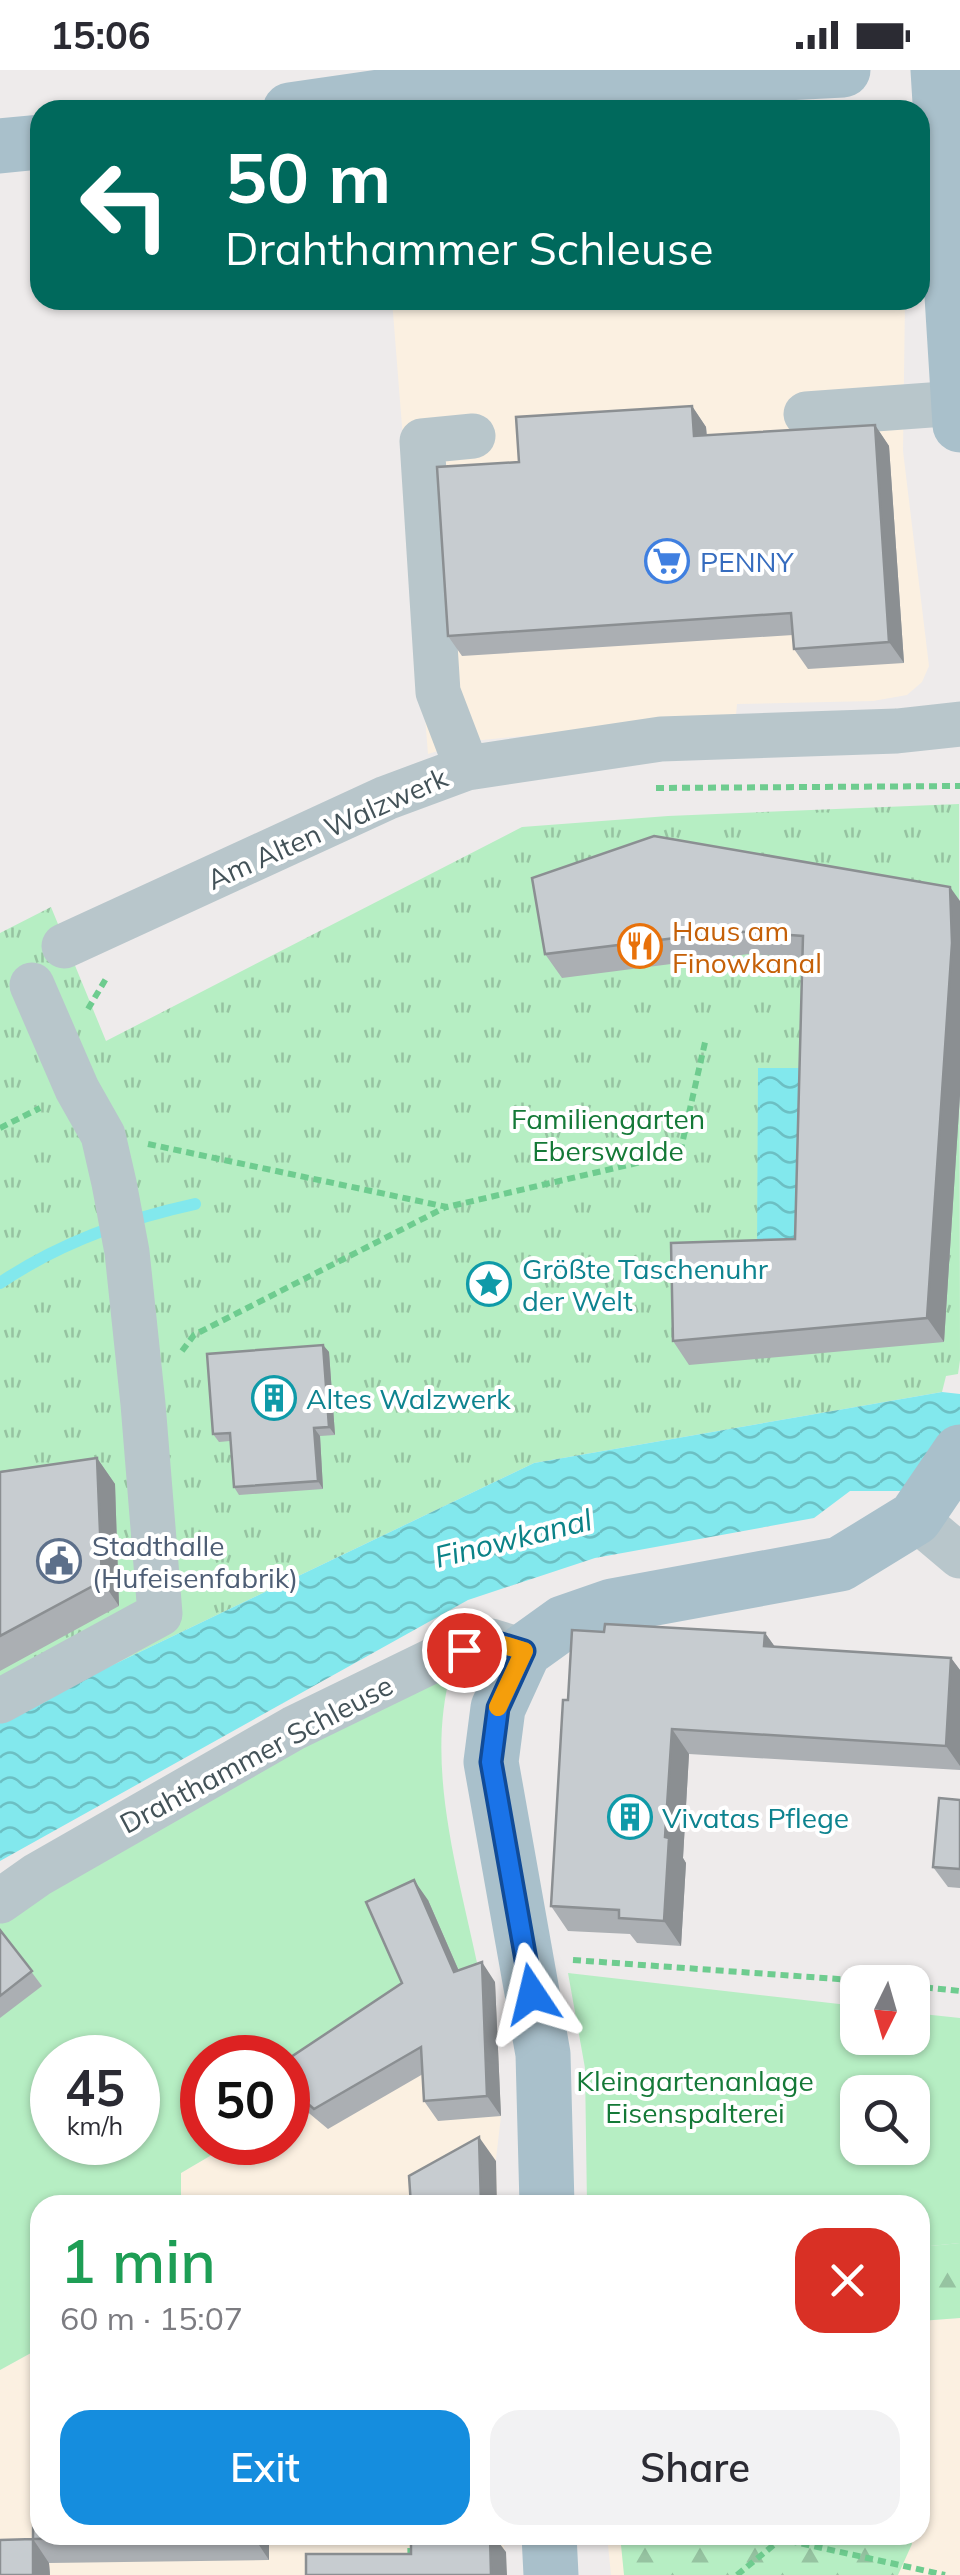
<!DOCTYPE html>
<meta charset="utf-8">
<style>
:root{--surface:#fff;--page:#f2f2f3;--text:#2b2b33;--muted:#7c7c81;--accent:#158dde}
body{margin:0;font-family:Mulish,sans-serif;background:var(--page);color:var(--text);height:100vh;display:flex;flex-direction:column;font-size:38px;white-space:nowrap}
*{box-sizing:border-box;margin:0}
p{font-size:32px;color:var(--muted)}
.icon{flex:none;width:55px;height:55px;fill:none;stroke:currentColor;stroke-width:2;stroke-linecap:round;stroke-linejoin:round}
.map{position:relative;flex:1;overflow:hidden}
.details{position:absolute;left:30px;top:2125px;width:900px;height:350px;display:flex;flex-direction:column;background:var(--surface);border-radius:30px;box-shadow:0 2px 8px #0004}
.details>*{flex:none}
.hud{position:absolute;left:30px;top:30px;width:900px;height:210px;border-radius:30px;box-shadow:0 2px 8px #0004;background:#00695c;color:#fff;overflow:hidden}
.needle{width:65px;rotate:185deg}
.tools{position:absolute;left:840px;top:1895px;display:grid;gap:20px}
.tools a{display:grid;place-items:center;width:90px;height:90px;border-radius:20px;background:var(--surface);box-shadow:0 2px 8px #0004;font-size:50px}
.speed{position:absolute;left:30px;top:1965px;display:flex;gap:20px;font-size:50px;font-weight:700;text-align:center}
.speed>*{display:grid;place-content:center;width:130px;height:130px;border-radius:50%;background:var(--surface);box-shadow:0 2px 8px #0004;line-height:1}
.speed small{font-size:25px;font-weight:400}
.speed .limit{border:15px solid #d22;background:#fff;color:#111}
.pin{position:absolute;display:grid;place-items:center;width:85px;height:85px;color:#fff;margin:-42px;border:5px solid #fff;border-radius:50%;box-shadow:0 2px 10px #0007}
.me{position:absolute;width:110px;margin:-55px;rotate:350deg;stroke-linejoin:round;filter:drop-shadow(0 0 8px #0008)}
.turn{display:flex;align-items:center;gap:35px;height:210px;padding:0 30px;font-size:45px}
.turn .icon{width:130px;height:130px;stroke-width:2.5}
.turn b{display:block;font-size:70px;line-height:85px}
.round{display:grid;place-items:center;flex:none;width:105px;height:105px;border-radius:30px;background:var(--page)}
.head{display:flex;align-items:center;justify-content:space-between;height:170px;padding:0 30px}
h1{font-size:60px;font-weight:600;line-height:75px;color:#1e9e55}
.cta{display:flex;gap:20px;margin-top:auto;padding:20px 30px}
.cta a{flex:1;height:115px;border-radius:30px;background:var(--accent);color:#fff;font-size:40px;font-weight:600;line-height:115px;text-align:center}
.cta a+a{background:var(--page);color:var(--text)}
.status{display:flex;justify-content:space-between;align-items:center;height:70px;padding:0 50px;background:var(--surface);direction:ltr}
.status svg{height:28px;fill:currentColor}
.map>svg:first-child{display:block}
.commercial{fill:#fbf0e1}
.forest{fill:url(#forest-firs)}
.park{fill:url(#park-tufts)}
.garden{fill:#b6eec3;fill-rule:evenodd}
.water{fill:url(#water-waves)}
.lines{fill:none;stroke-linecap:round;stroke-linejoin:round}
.stream{stroke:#82e8ed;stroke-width:12}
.path{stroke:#6ecc8f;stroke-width:6;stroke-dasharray:8 5;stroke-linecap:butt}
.minor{stroke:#b8c6cb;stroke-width:45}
.major{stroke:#a9c0cb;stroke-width:55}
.wall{fill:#abafb3}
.shaded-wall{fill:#8b8f92}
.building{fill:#c7ccd0;stroke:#8b8f92;stroke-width:2.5}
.route-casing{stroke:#114b97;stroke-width:25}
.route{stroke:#1a73e8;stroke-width:18}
.slow{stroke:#f59e0b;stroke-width:18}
.labels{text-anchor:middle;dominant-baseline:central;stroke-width:8;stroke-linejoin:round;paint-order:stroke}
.shop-label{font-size:28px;fill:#366cbe;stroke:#fff;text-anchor:start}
.street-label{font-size:28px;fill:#435258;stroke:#fff}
.food-label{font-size:28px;fill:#c56008;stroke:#fff;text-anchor:start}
.park-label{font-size:28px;fill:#147937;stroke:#fff}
.culture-label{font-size:28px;fill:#0d838f;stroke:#fff;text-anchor:start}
.service-label{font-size:28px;fill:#4e5e75;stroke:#fff;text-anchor:start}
.water-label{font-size:30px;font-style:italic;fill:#0b8287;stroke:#fff}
</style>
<div class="status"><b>15:06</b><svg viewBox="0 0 49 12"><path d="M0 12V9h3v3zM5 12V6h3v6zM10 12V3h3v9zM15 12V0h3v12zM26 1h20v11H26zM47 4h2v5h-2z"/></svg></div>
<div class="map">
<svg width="960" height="2505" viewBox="0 0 960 2505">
<defs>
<pattern id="forest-firs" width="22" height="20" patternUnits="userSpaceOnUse" patternTransform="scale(2.5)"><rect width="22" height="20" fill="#b6eec3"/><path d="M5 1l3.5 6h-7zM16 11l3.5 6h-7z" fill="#96c3a1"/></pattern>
<pattern id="park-tufts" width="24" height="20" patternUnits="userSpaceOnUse" patternTransform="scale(2.5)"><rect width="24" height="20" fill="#b6eec3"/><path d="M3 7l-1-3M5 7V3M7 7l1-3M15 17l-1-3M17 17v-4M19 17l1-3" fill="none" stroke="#96c3a1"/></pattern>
<pattern id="water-waves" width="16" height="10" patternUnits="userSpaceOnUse" patternTransform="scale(2.5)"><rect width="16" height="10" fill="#82e8ed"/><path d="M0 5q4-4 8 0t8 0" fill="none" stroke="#6cbfc3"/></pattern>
</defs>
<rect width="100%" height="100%" fill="#eeebeb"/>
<path class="commercial" d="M392,230H905L903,381L929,596L922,612L907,625L873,631L737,634L736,645L472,671L428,684Z
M495,1912L501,2046L496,2089L497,2135H181V2103L232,2073L288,2072V2040L397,1945Z
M960,2248V2505H611L607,2465H920V2251Z
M40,2278V2465H503L507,2505H0V2300Z"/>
<path class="forest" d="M960,2173V2248L920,2251V2177Z
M620,2465H910L912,2474L898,2505H624Z"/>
<path class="park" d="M959,734L960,1290L958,1304L946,1306L942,1322L534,1393L0,1649V863L51,837L106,971L522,757L668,746Z"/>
<path class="garden" d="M451,1602C423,1702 463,1817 482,1917L288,2040V1988H202V2072L232,2073L181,2103V2135H40V2278L0,2300V1845L246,1691ZM52,1988H138V2072H52Z
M568,1903L857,1936L858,1968H912L913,1943L960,1948V2173L920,2177V2135H587L585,1998ZM858,2022H912V2078H858Z"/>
<path class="water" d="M758,998H804L801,1182L757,1184Z
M942,1322L960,1324V1421H850L814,1448L595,1488L468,1530L0,1791V1649L534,1393Z"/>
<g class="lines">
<path class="stream" d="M0,1213C59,1173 126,1149 195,1134"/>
<path class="path" d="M656,718L960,716
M88,939L107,907
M0,1058L40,1038
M148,1074L447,1137L680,1083L706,968
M182,1281L194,1265L446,1137
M573,1890L880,1912
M912,1916L960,1921
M410,2465L411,2505
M737,2505L781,2469L945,2505"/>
<path class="minor" d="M806,344L958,333
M467,698L438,622L422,371L473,366
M64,876L386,728L467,698L661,669L897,661L960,654
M915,1448L960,1486
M0,1631L160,1544L143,1334L127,1182L114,1113L103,1065L77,1019L32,915
M0,1831L37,1805L294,1658L436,1589L491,1571L524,1581"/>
<path class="major" d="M938,0L960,355
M290,40L414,22L843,0
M0,76L40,72
M547,2135L543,1984L491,1692L498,1638L524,1581L563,1553L612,1536L840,1494L915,1448L960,1382
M549,2465L551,2505"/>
</g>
<path class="wall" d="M692,336L706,357L707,366L875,355L889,376L904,593L808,599L794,579L793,565L462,586L448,566L519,392Z
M960,831V1025L944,1272L689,1295L673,1271L795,1169L803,888L749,884L562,908L545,884Z
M323,1275L329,1282L335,1365L320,1366L323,1419L239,1425L234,1417L230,1371L219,1372L213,1364Z
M97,1388L115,1414L119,1536L0,1601V1401Z
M604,1562L765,1563L775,1577L951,1588L960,1600V1700L689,1684L683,1788L686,1793L681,1876L637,1873L630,1864L568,1861L551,1836L568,1630Z
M960,1730V1818L948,1817L933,1797Z
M428,1830L459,1901L495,1912L501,2046L438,2051L424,2031L423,2004L328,2059L298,2034L288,2019V1989L402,1913Z
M0,1860L42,1916L0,1948Z
M269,2465V2490L49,2493L50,2505L33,2469Z"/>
<path class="shaded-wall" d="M692,336L706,357L708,387L694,366Z
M875,355L889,376L904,593L889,572Z
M950,817L960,831V1025L944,1272L927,1248Z
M323,1275L329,1282L335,1365L329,1357Z
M314,1358L320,1366L323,1419L318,1411Z
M97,1388L115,1414L119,1536L102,1511Z
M765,1563L783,1588L764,1576Z
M951,1588L960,1600V1696L946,1676Z
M672,1659L689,1684L683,1788L686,1793L681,1876L664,1851L665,1767Z
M414,1810L428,1830L468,1922L454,1902Z
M482,1892L495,1912L501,2046L487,2026Z
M479,2067L496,2091L497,2135H481Z
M253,2465H269V2490L253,2466Z
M484,2465H498L497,2470L506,2482L507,2505H491Z
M33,2469L49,2493L50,2505H33Z"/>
<path class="building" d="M692,336L694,366L875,355L889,572L794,579L791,543L448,566L437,397L519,392L516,347Z
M654,766L950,817L952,873L927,1248L673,1271L671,1173L795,1169L803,866L732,861L545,884L532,808Z
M323,1275L329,1357L314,1358L318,1411L234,1417L230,1363L213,1364L207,1284Z
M97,1388L102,1511L0,1566V1402Z
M605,1554L765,1563L764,1576L951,1588L946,1676L672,1659L665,1767L669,1768L664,1851L619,1848V1840L551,1836L563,1630H568L572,1560L604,1562Z
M939,1728L960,1730V1799L933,1797Z
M414,1810L454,1902L482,1892L487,2026L424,2031L421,1977L314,2039L288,2017V1989L402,1913L366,1832Z
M0,1860L32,1901L0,1926Z
M479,2067L481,2135H411L409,2106Z
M34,2355H40V2465L253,2466L33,2469Z
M411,2465H490L491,2505H306V2484H411Z
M33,2469V2505H0V2470Z"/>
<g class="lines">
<g class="route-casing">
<path id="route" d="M464,1580L491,1571L524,1581L498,1638L491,1692L532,1924"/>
</g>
<use href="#route" class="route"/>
<path class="slow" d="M498,1637L524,1581L504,1575"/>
</g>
<defs>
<g id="supermarket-ring" transform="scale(2.25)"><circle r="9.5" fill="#fff" stroke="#3f7fe0" stroke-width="1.5"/><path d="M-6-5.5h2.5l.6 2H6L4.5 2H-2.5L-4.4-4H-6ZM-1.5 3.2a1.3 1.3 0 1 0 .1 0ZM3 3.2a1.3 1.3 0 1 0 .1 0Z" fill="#3f7fe0"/></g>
<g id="restaurant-ring" transform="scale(2.25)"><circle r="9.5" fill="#fff" stroke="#e8710a" stroke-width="1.5"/><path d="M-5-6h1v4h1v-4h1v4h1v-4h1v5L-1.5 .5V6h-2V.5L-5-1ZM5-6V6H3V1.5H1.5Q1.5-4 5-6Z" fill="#e8710a"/></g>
<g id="sight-ring" transform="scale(2.25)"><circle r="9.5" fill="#fff" stroke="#0f9aa8" stroke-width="1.5"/><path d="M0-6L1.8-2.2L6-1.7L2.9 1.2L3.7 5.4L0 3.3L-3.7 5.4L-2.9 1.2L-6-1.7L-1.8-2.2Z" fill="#0f9aa8"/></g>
<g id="building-ring" transform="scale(2.25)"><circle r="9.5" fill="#fff" stroke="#0f9aa8" stroke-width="1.5"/><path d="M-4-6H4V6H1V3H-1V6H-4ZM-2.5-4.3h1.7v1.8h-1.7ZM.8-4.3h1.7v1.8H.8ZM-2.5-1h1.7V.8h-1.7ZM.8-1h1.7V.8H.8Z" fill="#0f9aa8"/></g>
<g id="civic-ring" transform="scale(2.25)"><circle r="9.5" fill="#fff" stroke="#5c6f8a" stroke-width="1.5"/><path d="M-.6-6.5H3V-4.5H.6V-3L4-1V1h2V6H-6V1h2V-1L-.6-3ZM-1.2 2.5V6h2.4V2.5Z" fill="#5c6f8a"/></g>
</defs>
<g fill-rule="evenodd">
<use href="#supermarket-ring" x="667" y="491"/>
<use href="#restaurant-ring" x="640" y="876"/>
<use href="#sight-ring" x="489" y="1214"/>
<use href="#building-ring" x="274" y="1328"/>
<use href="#civic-ring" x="59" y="1491"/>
<use href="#building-ring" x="630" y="1747"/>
</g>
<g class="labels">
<g class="shop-label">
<text x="700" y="491">PENNY</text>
</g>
<g class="street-label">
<text transform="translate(327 758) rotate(-24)">Am Alten Walzwerk</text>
<text transform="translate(256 1684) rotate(-28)">Drahthammer Schleuse</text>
</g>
<g class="food-label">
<text x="672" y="860">Haus am<tspan x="672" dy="32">Finowkanal</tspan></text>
</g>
<g class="park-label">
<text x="608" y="1048">Familiengarten<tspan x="608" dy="32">Eberswalde</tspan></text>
<text x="695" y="2010">Kleingartenanlage<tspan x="695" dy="32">Eisenspalterei</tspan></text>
</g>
<g class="culture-label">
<text x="522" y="1198">Größte Taschenuhr<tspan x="522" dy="32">der Welt</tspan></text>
<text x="306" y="1328">Altes Walzwerk</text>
<text x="662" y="1747">Vivatas Pflege</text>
</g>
<g class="service-label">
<text x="92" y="1475">Stadthalle<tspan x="92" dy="32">(Hufeisenfabrik)</tspan></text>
</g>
<g class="water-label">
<text transform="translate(513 1468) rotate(-14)">Finowkanal</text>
</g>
</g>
</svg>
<div class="tools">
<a><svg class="needle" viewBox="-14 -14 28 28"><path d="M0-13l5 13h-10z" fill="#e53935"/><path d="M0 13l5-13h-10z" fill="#7c7c81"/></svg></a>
<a><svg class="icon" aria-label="search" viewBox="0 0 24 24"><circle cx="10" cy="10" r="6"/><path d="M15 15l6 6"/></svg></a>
</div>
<div class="speed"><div>45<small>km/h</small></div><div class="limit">50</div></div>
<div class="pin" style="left:464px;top:1580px;background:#d93025"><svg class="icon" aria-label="arrive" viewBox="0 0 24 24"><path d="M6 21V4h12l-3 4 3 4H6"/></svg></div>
<svg class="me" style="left:532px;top:1924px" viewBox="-20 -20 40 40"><path d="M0-17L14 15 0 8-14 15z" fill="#1a73e8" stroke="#fff" stroke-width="4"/></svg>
<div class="hud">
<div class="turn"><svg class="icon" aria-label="left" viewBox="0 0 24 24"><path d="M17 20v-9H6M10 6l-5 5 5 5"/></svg><div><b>50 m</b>Drahthammer Schleuse</div></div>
</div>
<section class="details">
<div class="head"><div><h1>1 min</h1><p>60 m · 15:07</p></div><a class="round" style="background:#d93025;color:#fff"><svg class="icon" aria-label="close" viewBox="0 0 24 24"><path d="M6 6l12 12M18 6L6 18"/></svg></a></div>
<div class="cta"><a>Exit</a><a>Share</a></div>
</section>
</div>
